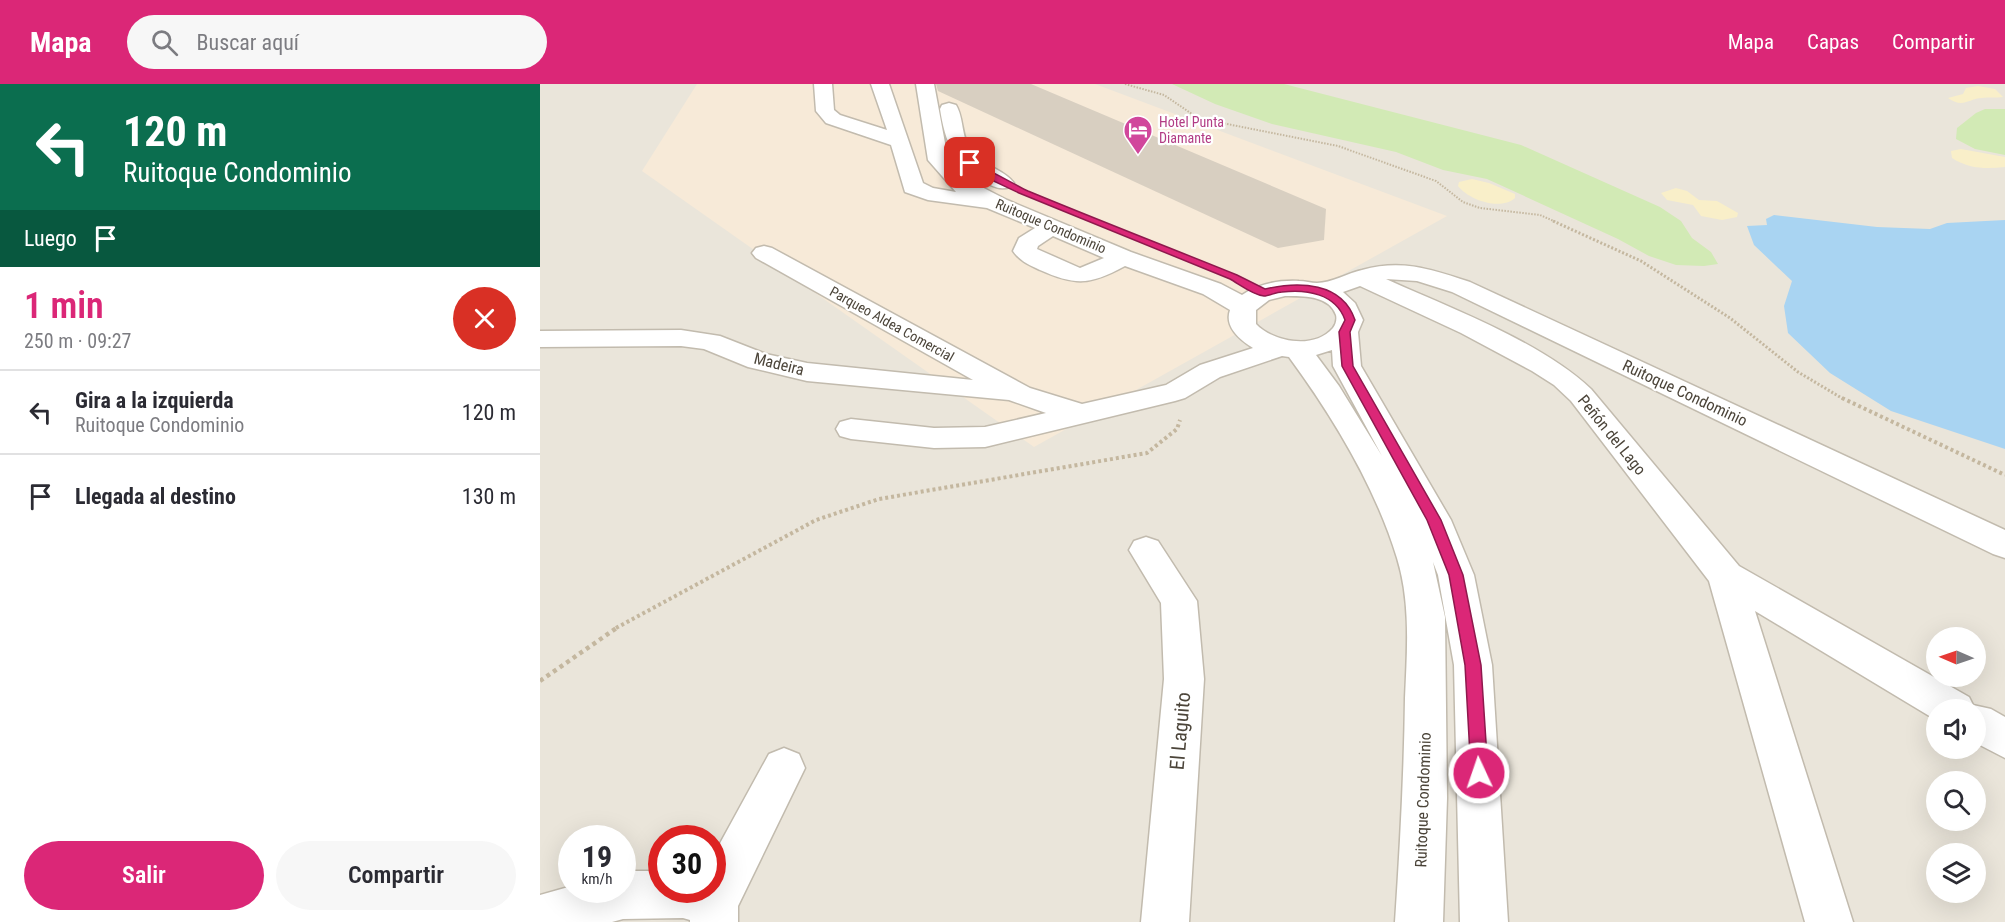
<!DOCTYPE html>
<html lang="es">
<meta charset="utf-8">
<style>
:root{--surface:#fff;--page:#f7f7f7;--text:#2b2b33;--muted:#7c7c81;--line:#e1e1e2;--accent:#db2777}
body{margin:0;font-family:"Roboto Condensed",sans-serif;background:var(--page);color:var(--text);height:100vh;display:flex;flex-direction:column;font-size:22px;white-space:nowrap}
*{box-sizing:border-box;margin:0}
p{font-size:20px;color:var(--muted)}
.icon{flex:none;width:33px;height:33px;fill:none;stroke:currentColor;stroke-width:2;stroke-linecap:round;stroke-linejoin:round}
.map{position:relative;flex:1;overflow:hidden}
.details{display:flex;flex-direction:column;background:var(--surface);width:540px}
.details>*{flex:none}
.banner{background:#0b6e4f;color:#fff;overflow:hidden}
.needle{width:39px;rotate:272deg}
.controls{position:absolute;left:1386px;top:543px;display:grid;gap:12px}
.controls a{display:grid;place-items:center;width:60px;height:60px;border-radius:50%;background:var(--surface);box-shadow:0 6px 24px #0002;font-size:30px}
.speed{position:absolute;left:18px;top:741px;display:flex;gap:12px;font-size:30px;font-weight:700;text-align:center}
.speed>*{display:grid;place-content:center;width:78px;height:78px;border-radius:50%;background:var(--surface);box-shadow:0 6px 24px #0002;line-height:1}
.speed small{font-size:15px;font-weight:400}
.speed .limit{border:9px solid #d22;background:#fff;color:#111}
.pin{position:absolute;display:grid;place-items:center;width:51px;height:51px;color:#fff;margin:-26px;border-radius:12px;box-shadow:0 3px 9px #0006}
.me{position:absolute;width:66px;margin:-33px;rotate:357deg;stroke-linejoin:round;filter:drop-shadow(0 0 4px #0008)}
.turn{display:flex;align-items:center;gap:21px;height:126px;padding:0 24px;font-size:27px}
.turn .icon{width:78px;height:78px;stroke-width:2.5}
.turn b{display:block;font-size:42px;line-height:51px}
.then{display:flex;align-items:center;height:57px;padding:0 24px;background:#0003;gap:12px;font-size:22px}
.round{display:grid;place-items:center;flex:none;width:63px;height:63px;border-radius:32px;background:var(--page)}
.overview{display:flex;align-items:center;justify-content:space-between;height:102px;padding:0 24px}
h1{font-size:36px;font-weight:600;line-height:45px;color:var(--accent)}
.cta{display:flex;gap:12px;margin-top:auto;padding:12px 24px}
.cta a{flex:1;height:69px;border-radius:36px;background:var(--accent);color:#fff;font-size:24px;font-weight:600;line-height:69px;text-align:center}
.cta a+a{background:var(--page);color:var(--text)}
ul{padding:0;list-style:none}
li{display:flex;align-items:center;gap:18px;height:84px;padding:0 24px;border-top:2px solid var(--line)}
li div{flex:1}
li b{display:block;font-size:22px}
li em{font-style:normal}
header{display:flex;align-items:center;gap:36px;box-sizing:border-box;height:84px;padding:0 30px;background:var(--accent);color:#fff}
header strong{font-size:28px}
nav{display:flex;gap:33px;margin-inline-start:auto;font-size:21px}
.search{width:420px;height:54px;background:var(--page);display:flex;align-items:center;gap:15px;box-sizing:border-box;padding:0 21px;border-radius:33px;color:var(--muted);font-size:22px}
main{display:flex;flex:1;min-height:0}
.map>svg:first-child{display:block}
.residential{fill:#eae5da;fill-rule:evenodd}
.commercial{fill:#f7ead8}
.green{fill:#d2eab5}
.sand{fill:#f9efc9}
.water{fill:#a9d4f2}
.building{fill:#d8cfc1}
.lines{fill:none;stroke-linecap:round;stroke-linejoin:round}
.minor-casing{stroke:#c2bbae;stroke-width:3}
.path-far3{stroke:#c4b79f;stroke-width:2;stroke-dasharray:1.5 1.5;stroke-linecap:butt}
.path-far2{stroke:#c4b79f;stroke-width:3;stroke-dasharray:2 2;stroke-linecap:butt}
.path-far1{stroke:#c4b79f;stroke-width:4;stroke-dasharray:3 3;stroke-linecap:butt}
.path{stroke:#c4b79f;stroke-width:4.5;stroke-dasharray:4 4;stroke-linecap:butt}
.minor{fill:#fff;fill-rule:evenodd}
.route{fill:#db2777;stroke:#8e194d;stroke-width:1.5}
.labels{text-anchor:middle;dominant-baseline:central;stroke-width:4.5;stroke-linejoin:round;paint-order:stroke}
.far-hotel-label{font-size:14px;fill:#b23c85;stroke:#fff;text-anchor:start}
.far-street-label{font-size:14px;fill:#4b4439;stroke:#fff}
.street-label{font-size:16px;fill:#4b4439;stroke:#fff}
.near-street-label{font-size:20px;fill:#4b4439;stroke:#fff}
</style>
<header>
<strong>Mapa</strong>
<div class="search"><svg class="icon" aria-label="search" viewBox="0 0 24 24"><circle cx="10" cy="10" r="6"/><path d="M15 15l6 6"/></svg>Buscar aquí</div>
<nav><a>Mapa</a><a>Capas</a><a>Compartir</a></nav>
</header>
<main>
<section class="details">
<div class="banner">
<div class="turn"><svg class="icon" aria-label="left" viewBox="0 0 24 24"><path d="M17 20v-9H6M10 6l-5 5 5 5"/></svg><div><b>120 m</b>Ruitoque Condominio</div></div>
<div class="then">Luego<svg class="icon" aria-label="arrive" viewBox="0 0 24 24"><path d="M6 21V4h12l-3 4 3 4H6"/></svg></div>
</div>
<div class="overview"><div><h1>1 min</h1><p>250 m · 09:27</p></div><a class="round" style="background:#d93025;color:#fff"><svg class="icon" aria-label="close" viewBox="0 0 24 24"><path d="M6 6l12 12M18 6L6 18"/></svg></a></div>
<ul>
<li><svg class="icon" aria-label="left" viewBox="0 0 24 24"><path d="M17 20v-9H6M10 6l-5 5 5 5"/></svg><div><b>Gira a la izquierda</b><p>Ruitoque Condominio</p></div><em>120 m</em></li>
<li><svg class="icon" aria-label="arrive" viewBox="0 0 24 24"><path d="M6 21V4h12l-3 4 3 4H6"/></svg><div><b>Llegada al destino</b></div><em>130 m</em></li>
</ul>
<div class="cta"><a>Salir</a><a>Compartir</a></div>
</section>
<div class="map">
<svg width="1465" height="838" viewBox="0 0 1465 838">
<rect width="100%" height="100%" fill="#f6f3ec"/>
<path class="residential" d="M0,0H1465V838H0ZM1396,554H1436V592H1396ZM1396,626H1436V664H1396ZM1396,698H1436V736H1396ZM32,754H82V806H32ZM122,754H172V806H122ZM1396,770H1436V808H1396Z"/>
<path class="commercial" d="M157,0H555L907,132L494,363L102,87Z"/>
<path class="green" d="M632,0H744L981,61L1120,123L1141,137L1152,154L1171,168L1178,180L1164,182L1136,181L1109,172L1078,155L947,95L903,86L856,68L732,40L675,20Z
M1445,25H1465V71L1435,65L1416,55L1417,44L1436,29Z"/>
<path class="sand" d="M1438,2L1455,5L1463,13C1456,14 1449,13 1442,14C1430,14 1423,25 1408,14L1423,10L1426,4Z
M1421,65L1465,73V83C1446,85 1429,85 1412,74L1411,67Z
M932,95L949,99L975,110V114C960,127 929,116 918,102L919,98Z
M1136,104L1147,107L1159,116L1177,117L1198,129L1197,133L1182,136L1161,132L1153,121L1127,116L1121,109Z"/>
<path class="water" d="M1234,131L1337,143L1390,145L1407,139L1465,136V365L1351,327L1290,289L1248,249L1244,222L1252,197L1214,161L1207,142L1227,141L1226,135Z"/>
<path class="building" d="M396,0H491L786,125L784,156L738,164L398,7Z"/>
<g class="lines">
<g class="minor-casing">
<path id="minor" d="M274,0H292L294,26L300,31L347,46L331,0H349L383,99L393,104L416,108L388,76L376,0H394L408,75L430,97L467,116L591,168L681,200L702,211C718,200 739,196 759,197C765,197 771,199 777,199C791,199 808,189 822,186C862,175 891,185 930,198L1465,446V474L1453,470L912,208L877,197L846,195C910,224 1000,257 1051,305L1199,482L1429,613L1433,621L1451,625L1465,633V674L1436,659V626H1396V636L1215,527L1313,838H1265L1169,497L1031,317L1014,301L992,287L921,249L820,202L803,208L815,219L823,236L818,248L821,282L911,436L934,491L952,581L968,838H920L914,581L898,491L893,478L905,533L907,714L903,838H855C860,763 864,689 865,614C867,568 871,519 857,474C835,402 793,333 749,273L742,272L680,293L645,314L635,317L445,363L394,364L311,355L300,352L296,345L300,338L311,335L394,344L445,343L506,329L469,316L267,297L208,283L164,265L141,262L0,263V247L141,246L180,252L226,270L267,279L433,296L216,174L212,169L216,164L224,162L232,164L490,304L542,320L626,301L660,281L713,264C700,256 684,243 690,226L663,210L585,182C550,201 536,202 500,186C489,181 480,177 473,167L479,154L495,144L447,124L388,116L365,108L351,61L286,39L276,27ZM513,152L564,174L540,184L497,165L498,162ZM745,212C762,212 789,211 796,231C797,235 796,240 793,244C774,266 733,258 716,240V226L729,216ZM792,266L793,282L842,372L799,302L776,271Z
M409,19L416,21C424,34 421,53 431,67C442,82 464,85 474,99L470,103C460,106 453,103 444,97C414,80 405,58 400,25L402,21Z
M606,453L618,457L657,517L664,595L649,838H601L624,595L621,519L589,466L594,457Z
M244,664L259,670L265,684L198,822V838H150V836L143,834L83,835L72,838H0V811L32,802V806H82L83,787H122V806H172V774L229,670Z"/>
</g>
<path class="path-far3" d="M585,0L624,11L655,32L672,37L798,62L896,97L923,118L940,124L1000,131L1016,138"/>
<path class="path-far2" d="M1013,137L1101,177L1190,234L1258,288L1305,316"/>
<path class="path-far1" d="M1302,314L1465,391
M76,544L276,436L339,415L607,369L637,345L640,336"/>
<path class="path" d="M0,597L78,543"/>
<use href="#minor" class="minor"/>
</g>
<path class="route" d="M427,77C434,77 477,102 488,107C558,136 628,163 697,191L725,205C759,197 802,198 815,236L810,248L813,282L901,436L923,491L941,581L948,689L946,695L939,697L933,695L931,689L925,581L909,491L887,436L802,282L799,248L805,236C796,210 767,205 742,208C736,208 729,212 724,212C713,211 699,200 690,195L479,109L441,91L427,81Z"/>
<defs>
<g id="hotel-pin" transform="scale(1.5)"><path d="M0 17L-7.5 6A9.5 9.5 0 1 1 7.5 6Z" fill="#d1479c" stroke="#fff"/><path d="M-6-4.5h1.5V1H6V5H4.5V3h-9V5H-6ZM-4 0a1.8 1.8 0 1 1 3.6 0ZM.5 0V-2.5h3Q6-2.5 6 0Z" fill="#fff"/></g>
</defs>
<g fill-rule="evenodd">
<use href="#hotel-pin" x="598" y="46"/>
</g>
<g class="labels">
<g class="far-hotel-label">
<text x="619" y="38">Hotel Punta<tspan x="619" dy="16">Diamante</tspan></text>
</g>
<g class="far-street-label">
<text transform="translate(511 142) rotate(23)">Ruitoque Condominio</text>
<text transform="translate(352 240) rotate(29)">Parqueo Aldea Comercial</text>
</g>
<g class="street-label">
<text transform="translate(239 280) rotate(14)">Madeira</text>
<text transform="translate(1145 309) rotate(25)">Ruitoque Condominio</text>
<text transform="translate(1072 351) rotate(51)">Peñón del Lago</text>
<text transform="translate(883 716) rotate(-88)">Ruitoque Condominio</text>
</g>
<g class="near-street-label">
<text transform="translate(640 647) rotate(-85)">El Laguito</text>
</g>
</g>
</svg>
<div class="controls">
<a><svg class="needle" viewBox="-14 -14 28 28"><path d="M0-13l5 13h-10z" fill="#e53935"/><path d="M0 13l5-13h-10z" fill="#7c7c81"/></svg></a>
<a><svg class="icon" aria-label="sound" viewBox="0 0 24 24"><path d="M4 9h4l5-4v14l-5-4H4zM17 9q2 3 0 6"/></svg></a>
<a><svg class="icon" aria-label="search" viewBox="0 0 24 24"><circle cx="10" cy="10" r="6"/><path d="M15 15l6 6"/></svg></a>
<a><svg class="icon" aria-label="layers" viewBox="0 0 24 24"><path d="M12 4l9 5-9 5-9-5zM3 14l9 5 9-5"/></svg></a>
</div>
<div class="speed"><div>19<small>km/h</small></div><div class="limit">30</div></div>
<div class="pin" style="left:430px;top:79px;background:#d93025"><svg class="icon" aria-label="arrive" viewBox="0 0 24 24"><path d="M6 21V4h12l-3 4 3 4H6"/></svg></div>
<svg class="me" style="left:939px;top:689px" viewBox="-20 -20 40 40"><circle r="17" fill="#db2777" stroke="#fff" stroke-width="3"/><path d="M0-11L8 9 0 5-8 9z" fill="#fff"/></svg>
</div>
</main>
